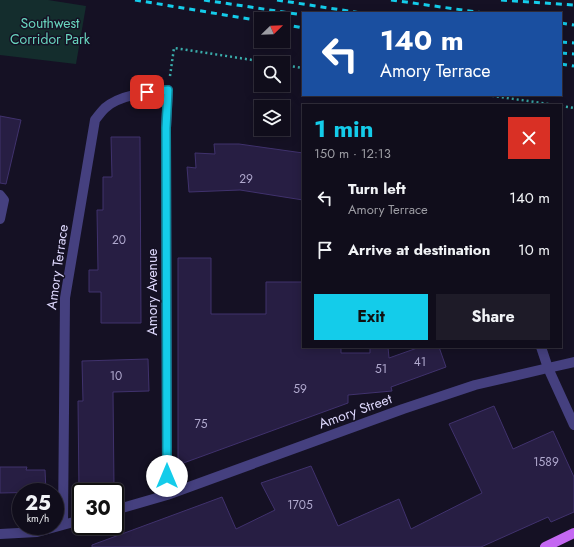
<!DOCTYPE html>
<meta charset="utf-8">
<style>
:root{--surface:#100d1b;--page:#1e1b28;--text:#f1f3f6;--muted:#9c9ca3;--line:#302d3a;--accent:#14ccea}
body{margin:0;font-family:Jost,sans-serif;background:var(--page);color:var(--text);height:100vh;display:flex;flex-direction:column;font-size:15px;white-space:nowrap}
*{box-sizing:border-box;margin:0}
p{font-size:13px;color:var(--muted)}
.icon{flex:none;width:22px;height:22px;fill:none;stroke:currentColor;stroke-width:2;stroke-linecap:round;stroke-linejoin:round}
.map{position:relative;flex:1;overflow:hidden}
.details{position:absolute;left:302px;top:104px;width:260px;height:244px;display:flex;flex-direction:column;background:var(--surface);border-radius:0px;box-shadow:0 2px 10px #0003,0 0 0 1px var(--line)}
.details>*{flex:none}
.guide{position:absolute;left:302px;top:12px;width:260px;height:84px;border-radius:0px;box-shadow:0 2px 10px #0003,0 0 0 1px var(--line);background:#1a4fa0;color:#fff;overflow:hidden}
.needle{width:26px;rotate:67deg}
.controls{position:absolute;left:254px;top:12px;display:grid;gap:8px}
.controls a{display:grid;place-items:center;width:36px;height:36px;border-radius:0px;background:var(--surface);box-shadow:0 2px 10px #0003,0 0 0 1px var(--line);font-size:20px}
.speed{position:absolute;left:12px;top:483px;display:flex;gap:8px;font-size:20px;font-weight:700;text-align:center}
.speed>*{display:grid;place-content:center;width:52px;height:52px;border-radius:50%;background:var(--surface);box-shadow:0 2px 10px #0003,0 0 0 1px var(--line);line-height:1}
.speed small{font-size:10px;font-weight:400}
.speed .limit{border:2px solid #111;border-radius:6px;background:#fff;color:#111}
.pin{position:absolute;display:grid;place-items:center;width:34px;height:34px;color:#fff;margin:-17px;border-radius:8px;box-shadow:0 2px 6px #0006}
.me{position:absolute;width:44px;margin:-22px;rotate:0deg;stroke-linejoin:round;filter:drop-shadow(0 0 3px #0008)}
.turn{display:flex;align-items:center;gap:14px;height:84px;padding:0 12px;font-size:18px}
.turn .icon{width:52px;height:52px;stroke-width:2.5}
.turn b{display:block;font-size:28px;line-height:34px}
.round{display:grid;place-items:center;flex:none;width:42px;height:42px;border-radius:0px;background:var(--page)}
.head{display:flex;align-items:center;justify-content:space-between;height:68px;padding:0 12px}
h1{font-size:24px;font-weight:700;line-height:30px;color:var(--accent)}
.primary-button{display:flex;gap:8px;margin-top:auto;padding:8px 12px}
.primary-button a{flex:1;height:46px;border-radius:0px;background:var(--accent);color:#111;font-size:16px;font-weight:700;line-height:46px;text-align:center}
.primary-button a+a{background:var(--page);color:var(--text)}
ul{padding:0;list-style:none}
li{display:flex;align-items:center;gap:12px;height:52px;padding:0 12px}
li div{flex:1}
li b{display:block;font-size:15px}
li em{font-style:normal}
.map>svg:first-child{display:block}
.green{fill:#142d2d}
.building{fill:#271e43;stroke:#40326d}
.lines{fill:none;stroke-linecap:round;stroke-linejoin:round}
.path{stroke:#3aadab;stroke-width:2.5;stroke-dasharray:2 3;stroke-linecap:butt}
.minor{stroke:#45407f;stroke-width:10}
.major{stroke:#c468f2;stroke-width:10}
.rail{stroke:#14ccea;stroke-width:3;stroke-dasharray:6 5;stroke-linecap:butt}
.route-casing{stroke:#0d8598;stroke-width:10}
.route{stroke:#14ccea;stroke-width:7}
.labels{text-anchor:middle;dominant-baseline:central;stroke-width:3;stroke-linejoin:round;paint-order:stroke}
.number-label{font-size:12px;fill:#b0a9ce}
.park-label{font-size:14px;fill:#69d6bf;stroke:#151124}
.street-label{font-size:14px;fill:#ddd7fc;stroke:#151124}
</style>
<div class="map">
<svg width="574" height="547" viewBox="0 0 574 547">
<rect width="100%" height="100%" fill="#151124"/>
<path class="green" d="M0,0H48L86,6L76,64L0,55Z"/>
<path class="building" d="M0,116L21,120L6,184L0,183Z
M111,137H140L141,323H101V292H89V270H98L97,210H103V177H112Z
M214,144H239L303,153V200L240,190L189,192L187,167L196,168L195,153L215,154Z
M178,258H211V314H266V282H303V347H341V353H370V347H388L389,358L420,347H439L446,367L391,387L392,391L348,395V403L178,465Z
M148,359L149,391L113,392L114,488L104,492H79L78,401H83L82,361Z
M494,406L513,449L553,431L574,477V512L551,522L548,517L481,547H92V545L222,497L236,529L275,510L261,483L311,466L338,526L399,499L411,529L482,493L449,424Z
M0,467H27L26,470H45L46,492L0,493Z"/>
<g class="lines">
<path class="path" d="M283,65L303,68
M170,76L174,48L272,63
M487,95L555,105
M561,106L574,108"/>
<path class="minor" d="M0,195L4,200L0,219
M541,347L548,368L574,362
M115,510L167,495L403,409L475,385L548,368L574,425
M63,525L65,298L95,120C98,116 101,112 105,108C119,95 151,91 168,90L166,128L167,495
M0,534L37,532L81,520"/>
<path class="major" d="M545,547L574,533"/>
<path class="rail" d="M135,0L261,21
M204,0L303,15
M277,0L361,13
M391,0L484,13
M501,0L574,5
M561,23L574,25
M283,24L303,28
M561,42L574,43
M561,53L574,54
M561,64L574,66"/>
</g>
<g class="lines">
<g class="route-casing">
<path id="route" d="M147,92L168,90L166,128L167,476"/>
</g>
<use href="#route" class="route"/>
</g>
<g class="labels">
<g class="number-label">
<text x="246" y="179">29</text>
<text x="119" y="240">20</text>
<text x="420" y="362">41</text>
<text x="381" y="369">51</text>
<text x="116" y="376">10</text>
<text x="300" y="389">59</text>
<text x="201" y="424">75</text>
<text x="546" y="462">1589</text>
<text x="300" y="505">1705</text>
</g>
<g class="park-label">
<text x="50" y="23">Southwest<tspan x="50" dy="16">Corridor Park</tspan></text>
</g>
<g class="street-label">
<text transform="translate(57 267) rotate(-82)">Amory Terrace</text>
<text transform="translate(152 292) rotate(-90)">Amory Avenue</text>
<text transform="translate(355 411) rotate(-20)">Amory Street</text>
</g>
</g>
</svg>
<div class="controls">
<a><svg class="needle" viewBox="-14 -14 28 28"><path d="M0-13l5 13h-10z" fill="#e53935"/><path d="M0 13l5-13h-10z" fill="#9c9ca3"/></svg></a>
<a><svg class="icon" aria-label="search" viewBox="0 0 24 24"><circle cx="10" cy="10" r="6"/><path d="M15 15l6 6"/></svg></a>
<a><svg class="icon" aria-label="layers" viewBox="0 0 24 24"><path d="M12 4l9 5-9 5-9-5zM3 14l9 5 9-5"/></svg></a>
</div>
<div class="speed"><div>25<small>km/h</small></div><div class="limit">30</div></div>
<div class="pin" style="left:147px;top:92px;background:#d93025"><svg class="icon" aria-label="arrive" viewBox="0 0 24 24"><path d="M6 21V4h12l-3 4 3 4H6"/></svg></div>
<svg class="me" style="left:167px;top:476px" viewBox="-20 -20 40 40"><circle r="19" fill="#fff"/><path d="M0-13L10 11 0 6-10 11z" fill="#14ccea"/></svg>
<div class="guide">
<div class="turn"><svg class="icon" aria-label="left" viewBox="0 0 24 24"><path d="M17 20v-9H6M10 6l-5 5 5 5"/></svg><div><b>140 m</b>Amory Terrace</div></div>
</div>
<section class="details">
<div class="head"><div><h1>1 min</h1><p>150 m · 12:13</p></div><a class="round" style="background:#d93025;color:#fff"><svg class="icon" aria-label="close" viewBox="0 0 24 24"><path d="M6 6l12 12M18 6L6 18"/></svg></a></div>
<ul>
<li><svg class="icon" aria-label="left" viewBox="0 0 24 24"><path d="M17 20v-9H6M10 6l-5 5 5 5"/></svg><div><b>Turn left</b><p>Amory Terrace</p></div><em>140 m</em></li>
<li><svg class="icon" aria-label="arrive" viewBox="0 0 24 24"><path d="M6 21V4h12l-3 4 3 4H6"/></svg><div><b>Arrive at destination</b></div><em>10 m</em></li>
</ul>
<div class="primary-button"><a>Exit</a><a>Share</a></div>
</section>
</div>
